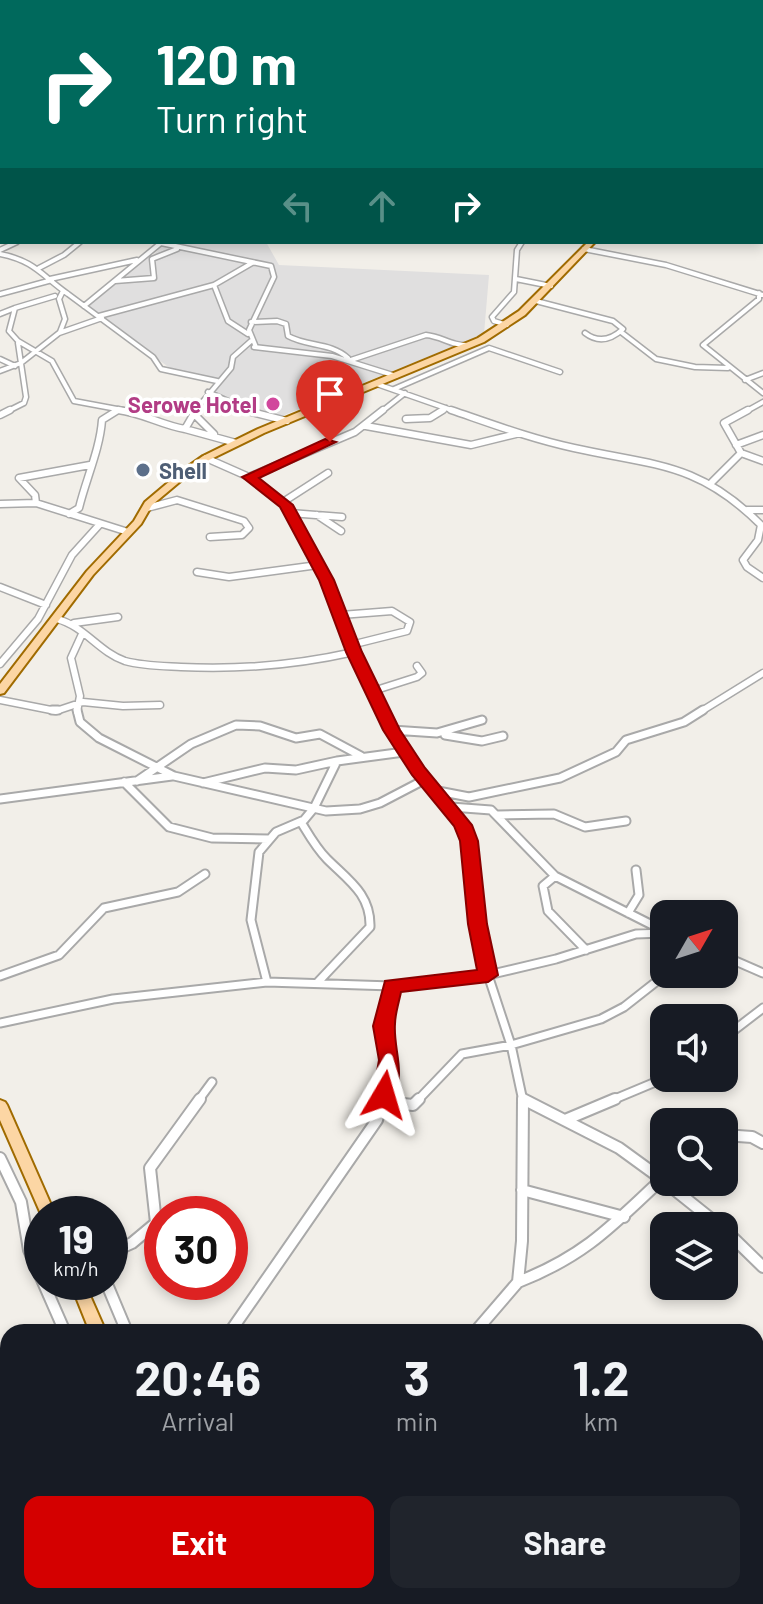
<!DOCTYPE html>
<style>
:root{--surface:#171b24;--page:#20242c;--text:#f1f3f6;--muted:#9ea1a6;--accent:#d40000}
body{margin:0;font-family:Barlow,sans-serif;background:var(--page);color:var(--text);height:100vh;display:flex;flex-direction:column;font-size:30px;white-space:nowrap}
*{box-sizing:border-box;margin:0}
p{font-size:26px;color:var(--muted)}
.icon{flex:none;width:44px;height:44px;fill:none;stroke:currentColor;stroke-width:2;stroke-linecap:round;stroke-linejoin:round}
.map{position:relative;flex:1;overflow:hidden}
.details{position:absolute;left:0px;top:1324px;width:764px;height:280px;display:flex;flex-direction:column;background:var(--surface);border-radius:24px 24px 0 0;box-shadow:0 4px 12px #0003}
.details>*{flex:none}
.hud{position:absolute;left:0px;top:0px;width:764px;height:244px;box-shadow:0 4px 12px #0003;background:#00695c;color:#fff;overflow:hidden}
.needle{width:52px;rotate:51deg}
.buttons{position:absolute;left:650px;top:900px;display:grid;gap:16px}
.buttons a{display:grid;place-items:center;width:88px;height:88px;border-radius:16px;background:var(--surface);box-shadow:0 4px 12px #0003;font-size:40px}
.speed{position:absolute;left:24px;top:1196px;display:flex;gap:16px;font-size:40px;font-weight:700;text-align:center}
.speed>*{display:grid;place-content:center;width:104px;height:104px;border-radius:50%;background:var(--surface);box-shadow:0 4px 12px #0003;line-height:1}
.speed small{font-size:20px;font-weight:400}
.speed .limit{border:12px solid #d22;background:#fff;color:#111}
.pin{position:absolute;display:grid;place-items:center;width:68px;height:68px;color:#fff;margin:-82px -34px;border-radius:50% 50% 50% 0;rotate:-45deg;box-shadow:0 0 8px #0007}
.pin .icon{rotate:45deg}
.me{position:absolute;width:88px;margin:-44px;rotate:7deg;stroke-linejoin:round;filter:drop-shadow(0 0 6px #0008)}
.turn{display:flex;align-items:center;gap:28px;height:168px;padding:0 24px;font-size:36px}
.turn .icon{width:104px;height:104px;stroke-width:2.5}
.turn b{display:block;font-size:56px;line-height:68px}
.lanes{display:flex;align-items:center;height:76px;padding:0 24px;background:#0003;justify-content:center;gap:40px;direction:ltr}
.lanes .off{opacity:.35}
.eta{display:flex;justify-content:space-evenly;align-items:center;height:136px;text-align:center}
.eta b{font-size:48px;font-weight:700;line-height:56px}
.primary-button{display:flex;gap:16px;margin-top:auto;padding:16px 24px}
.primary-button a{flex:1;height:92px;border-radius:16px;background:var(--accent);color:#fff;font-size:32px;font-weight:700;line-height:92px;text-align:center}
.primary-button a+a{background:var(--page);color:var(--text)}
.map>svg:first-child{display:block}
.residential{fill:#e0dfdf}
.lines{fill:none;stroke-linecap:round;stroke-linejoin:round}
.minor-far4-casing{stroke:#a9a9a9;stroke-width:5}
.minor-far3-casing{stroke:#a9a9a9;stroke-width:7}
.minor-far2-casing{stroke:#a9a9a9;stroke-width:9}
.minor-far1-casing{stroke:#a9a9a9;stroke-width:11}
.minor-casing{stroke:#a9a9a9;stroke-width:14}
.primary-casing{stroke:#a06b00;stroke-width:4}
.minor-far4{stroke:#fff;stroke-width:3}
.minor-far3{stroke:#fff;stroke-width:4}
.minor-far2{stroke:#fff;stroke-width:6}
.minor-far1{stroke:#fff;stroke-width:7}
.minor{stroke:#fff;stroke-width:10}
.primary{fill:#fcd6a4;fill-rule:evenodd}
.route{fill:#d40000;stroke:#8a0000;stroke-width:2}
.hotel-dot{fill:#d1479c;stroke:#fff;stroke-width:3}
.service-dot{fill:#5c6f8a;stroke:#fff;stroke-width:3}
.labels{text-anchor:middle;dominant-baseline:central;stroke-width:7;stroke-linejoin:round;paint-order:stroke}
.far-hotel-label{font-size:22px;font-weight:bold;fill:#b23c85;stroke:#fff;text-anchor:end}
.far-service-label{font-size:22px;font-weight:bold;fill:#4e5e75;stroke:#fff;text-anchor:start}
</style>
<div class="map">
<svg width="763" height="1604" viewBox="0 0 763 1604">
<rect width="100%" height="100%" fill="#f2efe9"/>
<path class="residential" d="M166,242H266L279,265L489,275L484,334L282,416L244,409L214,392L220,381L171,369L87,306L137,262L153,255Z"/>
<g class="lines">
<g class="minor-far4-casing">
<path id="minor-far4" d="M36,0L42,2
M513,0L520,2
M715,0L756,2
M100,2H111
M124,2L169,0
M184,2L189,0
M312,2L319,0
M498,2L502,0"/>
</g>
<g class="minor-far3-casing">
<path id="minor-far3" d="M161,243L271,266L274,277L249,330L256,347
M584,249L666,265L763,295
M0,250L17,242
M0,254C35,261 41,275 68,294C96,315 125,336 153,357L161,369L217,381
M39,268L64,255L80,242
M50,279L137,260
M516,279L551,286
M115,281L154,278L152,259L177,249
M214,285L228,321L248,334
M759,293V299L703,345L763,393
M0,294L52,280
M55,296L15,308L9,331L18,341L52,361L74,401L133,412
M536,301L613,321L623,329C611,340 598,343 585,333
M84,306L162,242
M0,314L15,308
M99,316L214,285L252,263
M251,322L277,321L286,324L288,336C308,347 330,342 348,358
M507,325L494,321L492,317L514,292L517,250L522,242
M60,332L65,319L59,299L63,291
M621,332L656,359L695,367L728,368
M254,347L332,356L396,376
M0,359L15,366
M351,360L426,335C444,337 450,346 470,345
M0,371L21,363L59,333L102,318
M745,380L763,373
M377,384L457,412
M394,389L489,348L560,372
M208,392L252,412
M6,412L24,403L26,397L18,343
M115,412L118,410
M194,412L231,368L233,357L251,341
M381,412L405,393
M440,412L446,408
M745,412L763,402"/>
</g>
<g class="minor-far2-casing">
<path id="minor-far2" d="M118,410C143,413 161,425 185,429
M196,410L185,429L236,443
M244,410L287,421
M451,410C492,424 532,439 574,448C655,466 698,462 761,525L758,540L743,560L747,567L763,578
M193,413L214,434
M0,415L10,410
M406,419L430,418L443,410
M366,426L471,445L516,434
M736,445L763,435
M741,453L724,423L748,410
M741,453L763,461
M206,458L249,477L285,505L326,580L354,652L383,712
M249,477L355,432L383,410
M712,482L741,453
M283,502L328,473
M36,503L35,495L19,478L90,465
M0,504L36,503L128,532
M147,508L177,500L244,521L249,528L242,535L210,537
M747,510H763
M290,513L342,517
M69,514L79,508C86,479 100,449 102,420L118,410
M317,515L341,531
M197,572L229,577L318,565
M0,587L46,605
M341,615L392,611L410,622L407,631L351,645
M57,619C84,626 99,652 125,661C143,666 163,666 181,667C240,670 296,665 354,652
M74,623L118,617
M0,664L38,619L72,555L100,524
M373,691L417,677L422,673L417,666
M0,700L56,711L83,702L123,706L160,705
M77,712L80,696L71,658L82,634
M700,712L763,673"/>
</g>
<g class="minor-far1-casing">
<path id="minor-far1" d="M52,710H58
M77,710L80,722L99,738L174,776L326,811L360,809L380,803L426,779
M382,710L418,771L451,807L469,841L478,924L488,975L511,1045L523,1101
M392,730L437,733L482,720
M445,735L482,741L503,736
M137,781L191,744L236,725L260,726L296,738L320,734L361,756
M124,782L169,827L212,838L269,839
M203,783L265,768L296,770L337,761
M438,791L469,797L560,778L616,752L626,740L684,722L703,710
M0,799L172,776
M451,807L491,810L555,876L664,931
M498,815L554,814L585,827L626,821
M301,822C309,835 316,848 327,859C348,880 371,894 370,927L318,982
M555,876L543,886L548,911L586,950
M628,913L639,895L636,870
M724,956L763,973
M0,976L59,955L104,908L178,892L205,874
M267,982L251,920L259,852L276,832L304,820L314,808L337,761L404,752
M0,1023L113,999L267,982L392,986L488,975L556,959L636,934L664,933
M724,1038L763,1008
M523,1099L527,1101
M198,1101L212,1082
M382,1101L390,1073L384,1026L392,986
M417,1101L462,1054L511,1045L601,1019L624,1007L666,974
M610,1101L665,1078"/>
</g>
<g class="minor-casing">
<path id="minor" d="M523,1099L619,1148L663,1180
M383,1102L413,1105L419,1099
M565,1120L615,1099
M724,1135L752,1137L763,1143
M0,1158L21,1202L29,1250L65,1332
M665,1182L720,1226
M522,1190L624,1217
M724,1229L763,1267
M110,1253L132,1243L156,1223L150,1168L200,1099
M106,1282L127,1332
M518,1282C585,1256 613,1225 664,1177
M230,1332L377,1120L383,1099
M475,1332L518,1282L522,1241L523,1099
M0,1499L8,1498
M61,1596V1604
M182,1596L185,1604"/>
</g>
<g class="primary-casing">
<path id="primary" d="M657,0H661V2H657Z
M588,242H595L525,315L484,342L264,433L209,460L189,474L152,505L141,524L93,575L4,693L0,694V684L87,571L134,521L145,502L183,470L203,456L258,429L478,338L519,311Z
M0,1100L5,1102L7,1105L55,1214H42V1216L41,1214L0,1120Z
M70,1282H84L106,1332H90Z
M204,1596H222L225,1604H207Z"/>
</g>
<use href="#minor-far4" class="minor-far4"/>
<use href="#minor-far3" class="minor-far3"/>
<use href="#minor-far2" class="minor-far2"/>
<use href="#minor-far1" class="minor-far1"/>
<use href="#minor" class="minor"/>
<use href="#primary" class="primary"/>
</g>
<path class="route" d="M325,439L336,442L259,478L293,505L334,580L362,652L400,730L425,768L472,825L478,841L487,924L498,975L488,982L401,992C399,1002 395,1014 395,1024C393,1050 407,1073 392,1100H376L373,1095L379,1060L373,1026L385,981L477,970L468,924L460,841L454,826L412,775L383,730L346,652L319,580L280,507L242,477Z"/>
<circle class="hotel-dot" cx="273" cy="404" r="8"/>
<circle class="service-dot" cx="143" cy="470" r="8"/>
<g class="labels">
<g class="far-hotel-label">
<text x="257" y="404">Serowe Hotel</text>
</g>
<g class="far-service-label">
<text x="159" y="470">Shell</text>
</g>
</g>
</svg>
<div class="buttons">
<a><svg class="needle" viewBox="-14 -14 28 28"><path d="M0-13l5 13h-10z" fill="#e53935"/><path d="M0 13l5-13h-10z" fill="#9ea1a6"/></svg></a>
<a><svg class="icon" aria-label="sound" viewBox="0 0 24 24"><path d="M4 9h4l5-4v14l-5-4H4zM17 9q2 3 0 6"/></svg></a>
<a><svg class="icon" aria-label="search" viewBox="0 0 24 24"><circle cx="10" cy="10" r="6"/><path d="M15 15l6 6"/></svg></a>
<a><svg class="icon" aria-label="layers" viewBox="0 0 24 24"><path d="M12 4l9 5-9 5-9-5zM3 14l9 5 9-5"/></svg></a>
</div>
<div class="speed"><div>19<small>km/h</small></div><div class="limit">30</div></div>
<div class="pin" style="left:330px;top:442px;background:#d93025"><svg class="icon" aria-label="arrive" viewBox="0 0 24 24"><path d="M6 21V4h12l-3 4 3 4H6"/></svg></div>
<svg class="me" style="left:384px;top:1095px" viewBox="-20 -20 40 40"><path d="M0-17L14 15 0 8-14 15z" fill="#d40000" stroke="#fff" stroke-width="4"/></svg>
<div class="hud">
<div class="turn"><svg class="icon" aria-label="right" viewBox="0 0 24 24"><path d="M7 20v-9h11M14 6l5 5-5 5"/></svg><div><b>120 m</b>Turn right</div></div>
<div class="lanes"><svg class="icon off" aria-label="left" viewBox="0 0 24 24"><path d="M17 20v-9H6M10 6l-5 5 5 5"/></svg><svg class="icon off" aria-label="ahead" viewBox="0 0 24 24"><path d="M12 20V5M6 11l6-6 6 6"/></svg><svg class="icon" aria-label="right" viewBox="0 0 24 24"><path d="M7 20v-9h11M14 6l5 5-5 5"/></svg></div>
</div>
<section class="details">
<div class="eta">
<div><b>20:46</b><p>Arrival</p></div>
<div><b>3</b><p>min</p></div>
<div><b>1.2</b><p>km</p></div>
</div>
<div class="primary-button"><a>Exit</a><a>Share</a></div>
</section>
</div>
